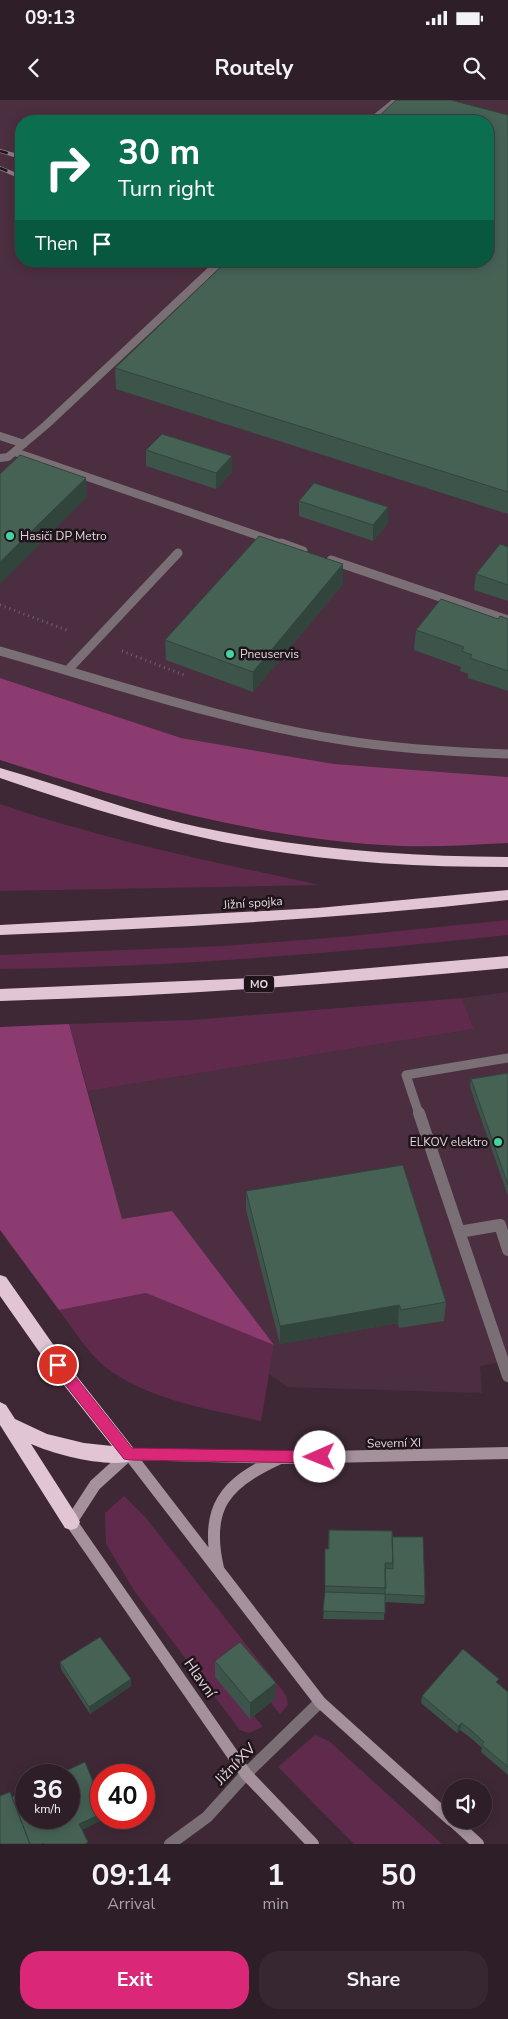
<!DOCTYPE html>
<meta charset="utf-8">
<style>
:root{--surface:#2e1e28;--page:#362730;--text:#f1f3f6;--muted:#a7a2a8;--line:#493c45;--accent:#db2777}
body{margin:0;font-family:"Nunito Sans",sans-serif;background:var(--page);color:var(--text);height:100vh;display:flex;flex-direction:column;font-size:19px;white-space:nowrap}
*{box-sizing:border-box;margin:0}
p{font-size:16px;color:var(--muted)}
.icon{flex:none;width:28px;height:28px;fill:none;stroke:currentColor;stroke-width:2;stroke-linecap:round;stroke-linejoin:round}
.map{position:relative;height:1744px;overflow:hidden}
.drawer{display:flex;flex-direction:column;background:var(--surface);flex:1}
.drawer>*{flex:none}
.banner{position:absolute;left:15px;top:15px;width:479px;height:152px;border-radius:20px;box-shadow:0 2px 12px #0003,0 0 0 1px var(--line);background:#0b6e4f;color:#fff;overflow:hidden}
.tools{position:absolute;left:442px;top:1679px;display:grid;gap:10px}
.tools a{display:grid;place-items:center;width:50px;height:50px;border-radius:50%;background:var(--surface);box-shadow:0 2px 12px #0003,0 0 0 1px var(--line);font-size:25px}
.speed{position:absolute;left:15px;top:1664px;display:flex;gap:10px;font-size:25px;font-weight:700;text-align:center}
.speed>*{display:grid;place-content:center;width:65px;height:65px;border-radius:50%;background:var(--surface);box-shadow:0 2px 12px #0003,0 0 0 1px var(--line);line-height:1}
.speed small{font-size:12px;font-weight:400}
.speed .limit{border:8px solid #d22;background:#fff;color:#111}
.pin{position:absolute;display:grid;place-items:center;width:42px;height:42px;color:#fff;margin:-21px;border:2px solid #fff;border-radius:50%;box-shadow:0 1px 5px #0007}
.me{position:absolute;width:55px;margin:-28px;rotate:269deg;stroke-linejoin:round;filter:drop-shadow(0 0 4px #0008)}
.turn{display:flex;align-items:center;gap:18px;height:105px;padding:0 20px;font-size:22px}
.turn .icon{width:65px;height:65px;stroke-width:2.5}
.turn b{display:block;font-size:35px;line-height:42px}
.then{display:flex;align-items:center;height:48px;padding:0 20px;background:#0003;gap:10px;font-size:19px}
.eta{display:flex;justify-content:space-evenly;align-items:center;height:85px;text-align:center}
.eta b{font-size:30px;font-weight:700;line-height:35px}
.action{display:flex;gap:10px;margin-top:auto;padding:10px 20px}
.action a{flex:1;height:58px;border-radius:20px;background:var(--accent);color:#fff;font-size:20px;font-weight:700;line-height:58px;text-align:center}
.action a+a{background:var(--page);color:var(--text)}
.status{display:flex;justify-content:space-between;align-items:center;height:35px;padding:0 25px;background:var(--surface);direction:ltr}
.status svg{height:14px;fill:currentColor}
header{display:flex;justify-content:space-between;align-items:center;height:65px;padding:0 20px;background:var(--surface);font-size:22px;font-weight:700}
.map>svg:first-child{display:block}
.built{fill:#4b2f40;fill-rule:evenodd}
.green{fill:#602a4d}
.forest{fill:#8c3b70}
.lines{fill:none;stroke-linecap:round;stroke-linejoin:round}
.path{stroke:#735f6a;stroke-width:3;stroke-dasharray:1 4;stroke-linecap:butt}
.lane-far2{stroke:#7a6f75;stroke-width:8}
.lane-far1{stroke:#7a6f75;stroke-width:9}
.lane{stroke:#7a6f75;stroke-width:12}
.street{stroke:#7a6f75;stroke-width:12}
.secondary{stroke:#a4919c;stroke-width:12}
.highway{fill:#e1c5d5;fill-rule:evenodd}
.rail-casing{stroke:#907d88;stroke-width:4}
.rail{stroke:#1e141a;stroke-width:2.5;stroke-dasharray:8;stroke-linecap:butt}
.wall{fill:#3c5449}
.shaded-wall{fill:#31453c}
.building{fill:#466255;stroke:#31453c}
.route{fill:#db2777;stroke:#8e194d}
.poi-dot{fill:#40d4a2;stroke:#1e141a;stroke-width:2}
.labels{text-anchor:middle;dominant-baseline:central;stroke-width:5;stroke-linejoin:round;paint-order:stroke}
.shield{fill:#1e141a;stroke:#a99ca3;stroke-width:1}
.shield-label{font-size:11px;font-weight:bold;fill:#e5d6de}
.poi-label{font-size:12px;fill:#e5d6de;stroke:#1e141a;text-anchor:start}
.street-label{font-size:12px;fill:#e5d6de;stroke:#1e141a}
.near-street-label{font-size:15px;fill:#e5d6de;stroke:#1e141a}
</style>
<div class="status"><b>09:13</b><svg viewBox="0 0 49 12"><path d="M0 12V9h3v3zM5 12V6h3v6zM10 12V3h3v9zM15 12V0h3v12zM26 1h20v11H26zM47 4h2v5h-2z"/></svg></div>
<header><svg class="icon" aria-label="back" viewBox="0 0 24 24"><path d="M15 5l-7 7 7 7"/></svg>Routely<svg class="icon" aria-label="search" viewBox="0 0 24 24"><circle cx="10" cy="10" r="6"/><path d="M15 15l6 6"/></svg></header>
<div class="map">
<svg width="508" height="1744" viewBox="0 0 508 1744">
<rect width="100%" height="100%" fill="#3e2835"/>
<path class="built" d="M0,0H508V677L334,664L181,638L0,578ZM21,21H488V161H21Z
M508,892V1261L480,1266L482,1293L287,1287L269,1274L274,1245L122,1120L88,991L474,929L462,898Z"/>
<path class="green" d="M0,704C104,740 213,762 320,785L0,791Z
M508,820V835C339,853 170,867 0,869V855L224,846L341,837Z
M462,898L474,929L88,991L69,924L192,920Z
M146,1193L274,1245L261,1321C209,1309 147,1300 104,1266C86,1250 73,1229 59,1210Z
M124,1396L146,1418L286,1595L288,1605L280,1614L271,1603L275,1599L250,1619L254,1616L263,1627L249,1633L240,1630L135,1492L106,1444L105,1413Z
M315,1635L329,1641L442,1744H354L278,1667Z"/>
<path class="forest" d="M0,578L181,638L334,664L508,677V743C467,745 424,748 383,745C252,737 124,700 0,660Z
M69,924L122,1119L172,1111L274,1245L146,1193L59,1210L0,1130V927Z"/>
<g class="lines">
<path class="path" d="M0,505L69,531
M122,551L184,575"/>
<path class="lane-far2" d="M372,21L398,0
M0,336L24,344
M15,352L285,445
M0,358L8,357L46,325L221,161"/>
<path class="lane-far1" d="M281,443L303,451
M331,460L508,520
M0,551C113,583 226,622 342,640C397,649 452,652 508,654
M68,570L178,453
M419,1014L406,975L508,958"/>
<path class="lane" d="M419,1013L508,1276
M459,1132L500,1125L508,1150"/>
<path class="street" d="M170,1744L207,1717L246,1674L320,1602"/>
<path class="secondary" d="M129,1354L320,1602L451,1720
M129,1354L281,1358L508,1353
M128,1355L95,1385L71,1422L246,1674L313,1744
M218,1468C204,1408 225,1383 278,1359
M452,1720L478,1744"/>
<path class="highway" d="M0,668C61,685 120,708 181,723C289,748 398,756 508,757V767C423,767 339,763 255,748C168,733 84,707 0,678Z
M508,790V800C339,819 170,828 0,835V825L318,808Z
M508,856V868C339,884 170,896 0,901V889L254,878Z
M0,1175L6,1177L64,1260L138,1354L135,1360C110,1369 56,1355 31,1344L77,1416L80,1422L77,1428L71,1430L65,1428L0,1325V1302L6,1305L15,1319L47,1334L84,1343L112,1346L52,1270L0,1196Z"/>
<g class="rail-casing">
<path id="rail" d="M0,51L21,57
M0,68L21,77"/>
</g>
<use href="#rail" class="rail"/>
</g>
<path class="wall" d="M508,15V414L116,289L115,268Z
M146,350L232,372L216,389L146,366Z
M299,401L388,407V423L373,441L299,416Z
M508,447V501L474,490L476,474Z
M343,484L253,592L166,560L165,540Z
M498,519H508V591L468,578V574L460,571L461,567L414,550L416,530Z
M508,973V1096L470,987L471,979Z
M246,1091L446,1202L444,1221L399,1228L398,1223L280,1244L246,1110Z
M329,1430L392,1437L425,1496L424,1504L385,1502L384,1520L323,1519L325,1496V1449H328Z
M215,1561L275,1599L250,1619L215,1577Z
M60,1562L131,1586L90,1614L61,1569Z
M498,1584L508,1592V1675L481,1652L482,1648L472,1639L460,1630L457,1633L421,1603L422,1596Z"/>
<path class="shaded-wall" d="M232,356V372L216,389V373Z
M86,378L87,397L0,484V462Z
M388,407V423L373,441V425Z
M343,464V484L253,592V572Z
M399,1205L398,1223L280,1244V1226Z
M131,1579V1586L90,1614L89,1607Z
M276,1583L275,1599L250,1619V1603Z
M462,1623L460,1630L457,1633L458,1626Z
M101,1714V1718H107L80,1731L79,1724Z"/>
<path class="building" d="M396,0H451L508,15V392L115,268L227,161H488V21H374Z
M162,334L232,356L216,373L146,350Z
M20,355L86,378L0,462V374Z
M314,383L388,407L373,425L299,401Z
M259,436L343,464L253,572L165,540Z
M500,444L508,447V485L476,474Z
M441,499L498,519L500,516L508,519V571L470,558L472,555L462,551L464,547L416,530Z
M508,973V1085L471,979Z
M403,1065L446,1202L401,1210L399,1205L280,1226L246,1091Z
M329,1430L392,1431L393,1463H385L386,1488L325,1486V1449H329Z
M392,1437H423L425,1496L385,1494V1513L323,1511L325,1492L385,1494V1468L393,1469Z
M100,1537L131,1579L89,1607L60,1562Z
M240,1542L276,1583L250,1603L215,1561Z
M463,1549L499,1579L496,1582L508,1592V1667L482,1645L484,1642L473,1632L462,1623L458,1626L422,1596Z
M85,1662L101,1701V1714L79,1724L88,1742L85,1744H44L43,1743L42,1744H30L12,1697L26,1690V1718H69V1675H57Z
M10,1692L30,1744H0V1696Z"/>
<path class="route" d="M58,1259L63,1261L132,1348L320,1351L324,1353L326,1357L324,1362L320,1363L129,1360L124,1359L53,1269L51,1265L53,1261Z"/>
<g class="poi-dot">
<circle cx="10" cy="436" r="5"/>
<circle cx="230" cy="554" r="5"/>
<circle cx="498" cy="1042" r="5"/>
</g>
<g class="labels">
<rect class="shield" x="244" y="875.5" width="30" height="17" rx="4"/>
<g class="shield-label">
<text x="259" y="884">MO</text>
</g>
<g class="poi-label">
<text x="20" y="436">Hasiči DP Metro</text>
<text x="240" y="554">Pneuservis</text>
<text x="488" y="1042" text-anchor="end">ELKOV elektro</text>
</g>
<g class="street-label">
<text transform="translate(253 803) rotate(-4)">Jižní spojka</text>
<text transform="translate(394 1343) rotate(-1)">Severní XI</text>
</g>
<g class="near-street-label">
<text transform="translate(200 1578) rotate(55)">Hlavní</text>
<text transform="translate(235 1664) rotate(-46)">Jižní XV</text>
</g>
</g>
</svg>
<div class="tools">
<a><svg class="icon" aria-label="sound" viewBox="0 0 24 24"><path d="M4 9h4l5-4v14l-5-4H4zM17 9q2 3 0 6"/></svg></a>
</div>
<div class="speed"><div>36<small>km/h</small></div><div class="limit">40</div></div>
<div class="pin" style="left:58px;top:1265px;background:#d93025"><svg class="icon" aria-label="arrive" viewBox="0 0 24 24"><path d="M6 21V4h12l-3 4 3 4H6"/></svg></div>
<svg class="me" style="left:320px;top:1357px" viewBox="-20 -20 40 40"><circle r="19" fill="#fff"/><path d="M0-13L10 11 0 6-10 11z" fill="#db2777"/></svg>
<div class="banner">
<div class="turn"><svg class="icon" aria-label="right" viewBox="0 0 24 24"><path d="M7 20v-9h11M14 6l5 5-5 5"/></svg><div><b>30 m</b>Turn right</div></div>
<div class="then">Then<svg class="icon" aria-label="arrive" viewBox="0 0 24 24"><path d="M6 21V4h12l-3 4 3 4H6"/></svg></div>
</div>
</div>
<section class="drawer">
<div class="eta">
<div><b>09:14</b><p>Arrival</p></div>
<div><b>1</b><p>min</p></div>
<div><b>50</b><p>m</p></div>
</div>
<div class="action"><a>Exit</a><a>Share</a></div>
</section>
